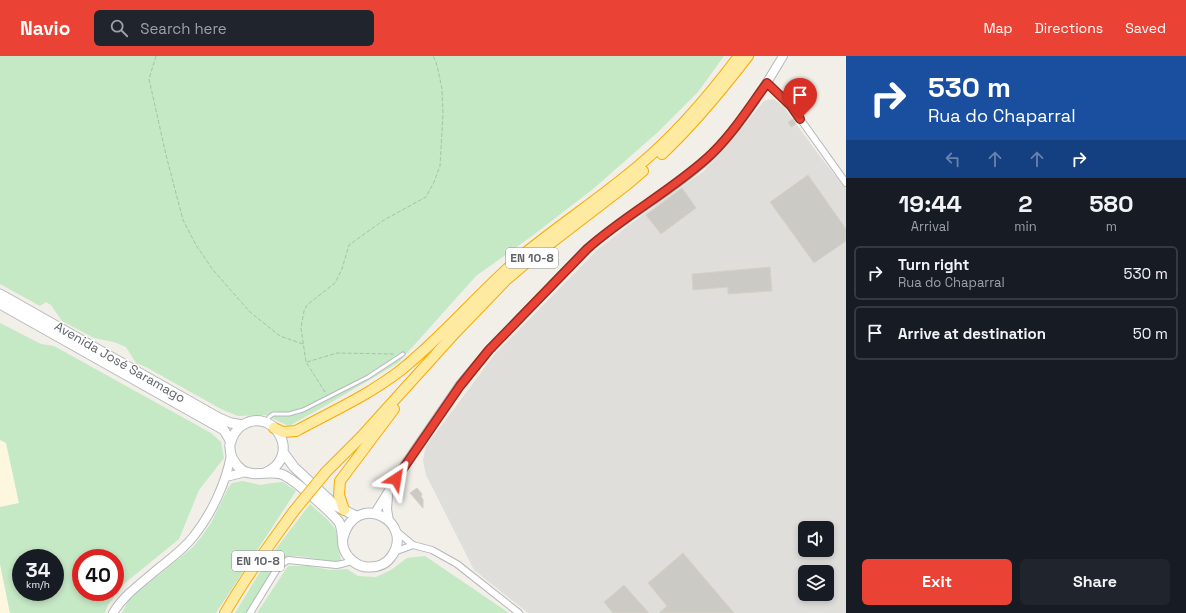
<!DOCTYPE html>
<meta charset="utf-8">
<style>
:root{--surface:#171b24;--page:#20242c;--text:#f1f3f6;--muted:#9ea1a6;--line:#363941;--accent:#ea4335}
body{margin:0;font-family:"Space Grotesk",sans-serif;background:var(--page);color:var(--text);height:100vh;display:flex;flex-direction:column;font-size:15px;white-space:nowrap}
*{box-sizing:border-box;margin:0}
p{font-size:13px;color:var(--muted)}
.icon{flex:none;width:22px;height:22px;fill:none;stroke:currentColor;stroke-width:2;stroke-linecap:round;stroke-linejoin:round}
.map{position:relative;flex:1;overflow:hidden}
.panel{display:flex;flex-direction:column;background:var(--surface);width:340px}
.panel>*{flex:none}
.guide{background:#1a4fa0;color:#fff;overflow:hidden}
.tools{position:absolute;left:798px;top:465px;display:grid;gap:8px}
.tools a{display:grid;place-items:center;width:36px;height:36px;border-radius:6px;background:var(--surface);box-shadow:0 2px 6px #0003;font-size:20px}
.speed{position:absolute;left:12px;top:493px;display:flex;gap:8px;font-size:20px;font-weight:700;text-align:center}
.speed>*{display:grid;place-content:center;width:52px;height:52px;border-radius:50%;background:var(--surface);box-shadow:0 2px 6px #0003;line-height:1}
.speed small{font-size:10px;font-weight:400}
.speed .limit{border:6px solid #d22;background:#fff;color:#111}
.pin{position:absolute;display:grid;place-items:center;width:34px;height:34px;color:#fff;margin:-41px -17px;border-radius:50% 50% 50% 0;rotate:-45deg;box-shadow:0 0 4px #0007}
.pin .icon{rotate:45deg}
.me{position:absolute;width:44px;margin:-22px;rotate:33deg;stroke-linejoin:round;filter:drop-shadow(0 0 3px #0008)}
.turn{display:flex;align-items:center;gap:14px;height:84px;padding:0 16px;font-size:18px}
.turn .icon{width:52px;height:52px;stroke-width:2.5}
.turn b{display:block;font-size:28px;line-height:34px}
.lanes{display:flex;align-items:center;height:38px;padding:0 16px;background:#0003;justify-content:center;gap:20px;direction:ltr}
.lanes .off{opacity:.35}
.eta{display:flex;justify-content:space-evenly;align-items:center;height:68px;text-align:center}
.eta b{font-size:24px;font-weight:700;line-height:28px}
.cta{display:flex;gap:8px;margin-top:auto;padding:8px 16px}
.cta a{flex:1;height:46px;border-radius:6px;background:var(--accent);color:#fff;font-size:16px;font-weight:700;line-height:46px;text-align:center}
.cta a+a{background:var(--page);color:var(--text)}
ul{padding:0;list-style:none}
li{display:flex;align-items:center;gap:12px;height:54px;margin:0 8px 6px;padding:0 8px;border:2px solid var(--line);border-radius:6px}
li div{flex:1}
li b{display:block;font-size:15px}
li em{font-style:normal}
header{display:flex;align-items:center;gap:24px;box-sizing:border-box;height:56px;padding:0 20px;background:var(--accent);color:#fff}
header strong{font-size:19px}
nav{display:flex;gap:22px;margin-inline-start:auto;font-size:14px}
.search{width:280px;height:36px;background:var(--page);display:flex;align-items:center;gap:10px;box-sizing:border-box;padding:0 14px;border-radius:6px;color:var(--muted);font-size:15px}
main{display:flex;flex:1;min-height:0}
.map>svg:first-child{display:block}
.commercial{fill:#fef7e0}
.industrial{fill:#e0deda;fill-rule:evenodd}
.green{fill:#c5e8c5;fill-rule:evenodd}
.building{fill:#cccac5;stroke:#d6d1c6}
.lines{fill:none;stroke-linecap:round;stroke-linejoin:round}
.service-casing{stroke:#b5b8bc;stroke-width:5}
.minor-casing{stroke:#b5b8bc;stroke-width:8}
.tertiary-casing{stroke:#b5b8bc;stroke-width:10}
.secondary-casing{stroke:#b6babf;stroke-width:11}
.trunk-casing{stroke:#f9ab00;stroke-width:12}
.path{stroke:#9cc7a9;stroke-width:1;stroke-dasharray:4 2;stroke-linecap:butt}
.service{stroke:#fff;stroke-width:3}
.minor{stroke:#fff;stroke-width:6}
.tertiary{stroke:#fff;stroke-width:8}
.secondary{stroke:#fff;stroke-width:9}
.trunk{stroke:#feeaa1;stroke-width:10}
.trunk-bridge-casing{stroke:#f9ab00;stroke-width:12;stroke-linecap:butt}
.trunk-bridge{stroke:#feeaa1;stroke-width:10}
.route-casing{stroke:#982c22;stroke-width:10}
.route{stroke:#ea4335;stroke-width:7}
.labels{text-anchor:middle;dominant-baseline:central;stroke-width:3;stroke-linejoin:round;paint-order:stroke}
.shield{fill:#fff;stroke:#8f9295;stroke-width:1}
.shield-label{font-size:12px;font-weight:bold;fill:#5f6368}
.street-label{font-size:13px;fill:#5f6368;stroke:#fff}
</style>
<header>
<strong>Navio</strong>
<div class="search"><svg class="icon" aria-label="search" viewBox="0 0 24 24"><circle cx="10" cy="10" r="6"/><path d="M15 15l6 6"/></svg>Search here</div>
<nav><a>Map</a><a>Directions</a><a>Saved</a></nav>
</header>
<main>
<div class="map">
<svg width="846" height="557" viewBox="0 0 846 557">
<rect width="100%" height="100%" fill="#f1efe8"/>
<path class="commercial" d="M0,384L6,387L19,447L0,451Z
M0,508L10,557H0Z"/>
<path class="industrial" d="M773,43L783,50L819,99L846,133V557H528L474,514L426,419L423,404L426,390L494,299L599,192L657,148L704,115L725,92L764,45ZM805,472H827V494H805ZM805,516H827V538H805Z"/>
<path class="green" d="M0,0H724L698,36L658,76L593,133L532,180L476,220L398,307L332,346L289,370L265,359L238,360L221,353L146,311L136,307L126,291L114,286L94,282L62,265L51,249L46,246L40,250L0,228Z
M0,267L41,288L54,290L211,377L221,386L224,402L199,434L179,483L125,527L108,549L105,557H10L0,508V451L19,447L6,387L0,384ZM21,502H55V536H21ZM81,502H115V536H81Z
M243,425L260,429L272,427L283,426L296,435L216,557H122L129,543L193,491L202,480L211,467L228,432L232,427Z
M310,448C319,457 335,467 337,479C339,490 337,494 342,505H329L298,500L284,501L247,557H235L266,506Z
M425,500L509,557H257L288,510H309L330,514L347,513L358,520L376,521L391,514L407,502Z"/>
<path class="building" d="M793,63L796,68L791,71L788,66Z
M808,119L846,173V185L814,207L770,146Z
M682,132L696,152L661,178L646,159Z
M770,211L772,235L728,238V231L693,234L692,218Z
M417,432L422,438L421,441L423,443V452L410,437Z
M683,497L734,557H659L667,550L648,527Z
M624,529L649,557H613L604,546Z"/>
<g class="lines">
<g class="service-casing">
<path id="service" d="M267,365L269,361L273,358H289L303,354L368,321L403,298"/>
</g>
<g class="minor-casing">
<path id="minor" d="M767,27L791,50L846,127
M395,474L413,489L432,494L457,508L519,557
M394,496L413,489
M250,557L277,513L283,507L288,504L336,509L342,508L352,505"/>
</g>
<g class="tertiary-casing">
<path id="tertiary" d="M226,421L246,416
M388,440L387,453L389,465
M375,457L408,404L459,330L489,294L587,193C624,160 670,137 707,103C735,77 763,34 783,0
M113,557C123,540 140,528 154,516C167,505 182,495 193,481C211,459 226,427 231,399"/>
</g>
<g class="secondary-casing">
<path id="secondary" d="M0,238L219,362L231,367L243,369
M0,248L224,374L231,386
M283,396L294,411L336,450L356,460
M265,417C304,400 273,348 241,370C236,374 232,381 230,388C229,398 234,408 242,414C255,422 267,414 281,418C293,422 330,455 339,466C343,474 342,482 343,490C346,502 358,512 370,511C378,511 386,508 391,501C417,466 355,433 343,482"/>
</g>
<g class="trunk-casing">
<path id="trunk" d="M662,98C694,68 721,35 748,0
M274,372L283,376L296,375C331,356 369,339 401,314C445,279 481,234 524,198C561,168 600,142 637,111C676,79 709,40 739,0
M326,416L361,381L455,277L506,224L538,197L629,127L643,115
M344,454L339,439L340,425L394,353
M225,557C246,521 270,488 294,455"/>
</g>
<path class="path" d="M156,0L149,23L166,99L183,164L196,189L213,214L250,256L280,280L303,288
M307,306L337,297L394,298
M325,336L306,306L301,272L304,255L307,249L335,227L342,213L349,189L384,164L426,141L434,126L440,110L443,58L442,33L438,14L436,6L433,0"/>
<use href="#service" class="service"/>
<use href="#minor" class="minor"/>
<use href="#tertiary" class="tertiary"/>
<use href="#secondary" class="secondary"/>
<use href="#trunk" class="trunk"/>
<g class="trunk-bridge-casing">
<path id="trunk-bridge" d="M294,455L326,416"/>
</g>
<use href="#trunk-bridge" class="trunk-bridge"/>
</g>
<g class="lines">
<g class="route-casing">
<path id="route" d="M396,423L460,330L489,294L587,193C624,160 669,136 706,103C730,82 748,53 767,27L791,50L800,63"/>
</g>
<use href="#route" class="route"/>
</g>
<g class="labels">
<g class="shield">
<rect x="506" y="192" width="52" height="20" rx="3"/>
<rect x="232" y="495" width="52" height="20" rx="3"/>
</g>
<g class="shield-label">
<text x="532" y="202">EN 10-8</text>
<text x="258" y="505">EN 10-8</text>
</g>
<g class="street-label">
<text transform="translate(120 306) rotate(30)">Avenida José Saramago</text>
</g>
</g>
</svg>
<div class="tools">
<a><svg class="icon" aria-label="sound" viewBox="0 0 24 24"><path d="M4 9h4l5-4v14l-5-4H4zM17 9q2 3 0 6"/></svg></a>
<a><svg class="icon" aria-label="layers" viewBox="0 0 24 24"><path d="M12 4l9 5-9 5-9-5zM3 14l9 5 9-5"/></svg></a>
</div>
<div class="speed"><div>34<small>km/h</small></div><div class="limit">40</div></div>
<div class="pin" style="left:800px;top:63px;background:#d93025"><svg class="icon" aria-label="arrive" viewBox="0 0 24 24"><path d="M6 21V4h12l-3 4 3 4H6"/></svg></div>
<svg class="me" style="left:396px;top:423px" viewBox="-20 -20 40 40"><path d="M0-17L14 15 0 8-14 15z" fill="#ea4335" stroke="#fff" stroke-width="4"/></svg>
</div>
<section class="panel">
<div class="guide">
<div class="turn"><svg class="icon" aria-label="right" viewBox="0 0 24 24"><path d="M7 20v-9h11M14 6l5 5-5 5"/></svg><div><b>530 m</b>Rua do Chaparral</div></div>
<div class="lanes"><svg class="icon off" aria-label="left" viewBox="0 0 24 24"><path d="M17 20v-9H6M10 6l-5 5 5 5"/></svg><svg class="icon off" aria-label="ahead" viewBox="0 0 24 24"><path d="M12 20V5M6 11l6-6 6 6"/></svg><svg class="icon off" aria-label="ahead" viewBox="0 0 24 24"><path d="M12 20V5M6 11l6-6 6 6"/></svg><svg class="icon" aria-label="right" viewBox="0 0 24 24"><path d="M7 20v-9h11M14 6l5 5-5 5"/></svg></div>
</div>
<div class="eta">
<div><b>19:44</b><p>Arrival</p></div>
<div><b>2</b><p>min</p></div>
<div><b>580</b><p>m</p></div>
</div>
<ul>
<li><svg class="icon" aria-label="right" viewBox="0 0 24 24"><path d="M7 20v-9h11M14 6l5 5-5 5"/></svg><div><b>Turn right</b><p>Rua do Chaparral</p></div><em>530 m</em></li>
<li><svg class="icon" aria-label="arrive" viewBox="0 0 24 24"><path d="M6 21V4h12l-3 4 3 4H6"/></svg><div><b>Arrive at destination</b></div><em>50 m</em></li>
</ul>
<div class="cta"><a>Exit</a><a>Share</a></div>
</section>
</main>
